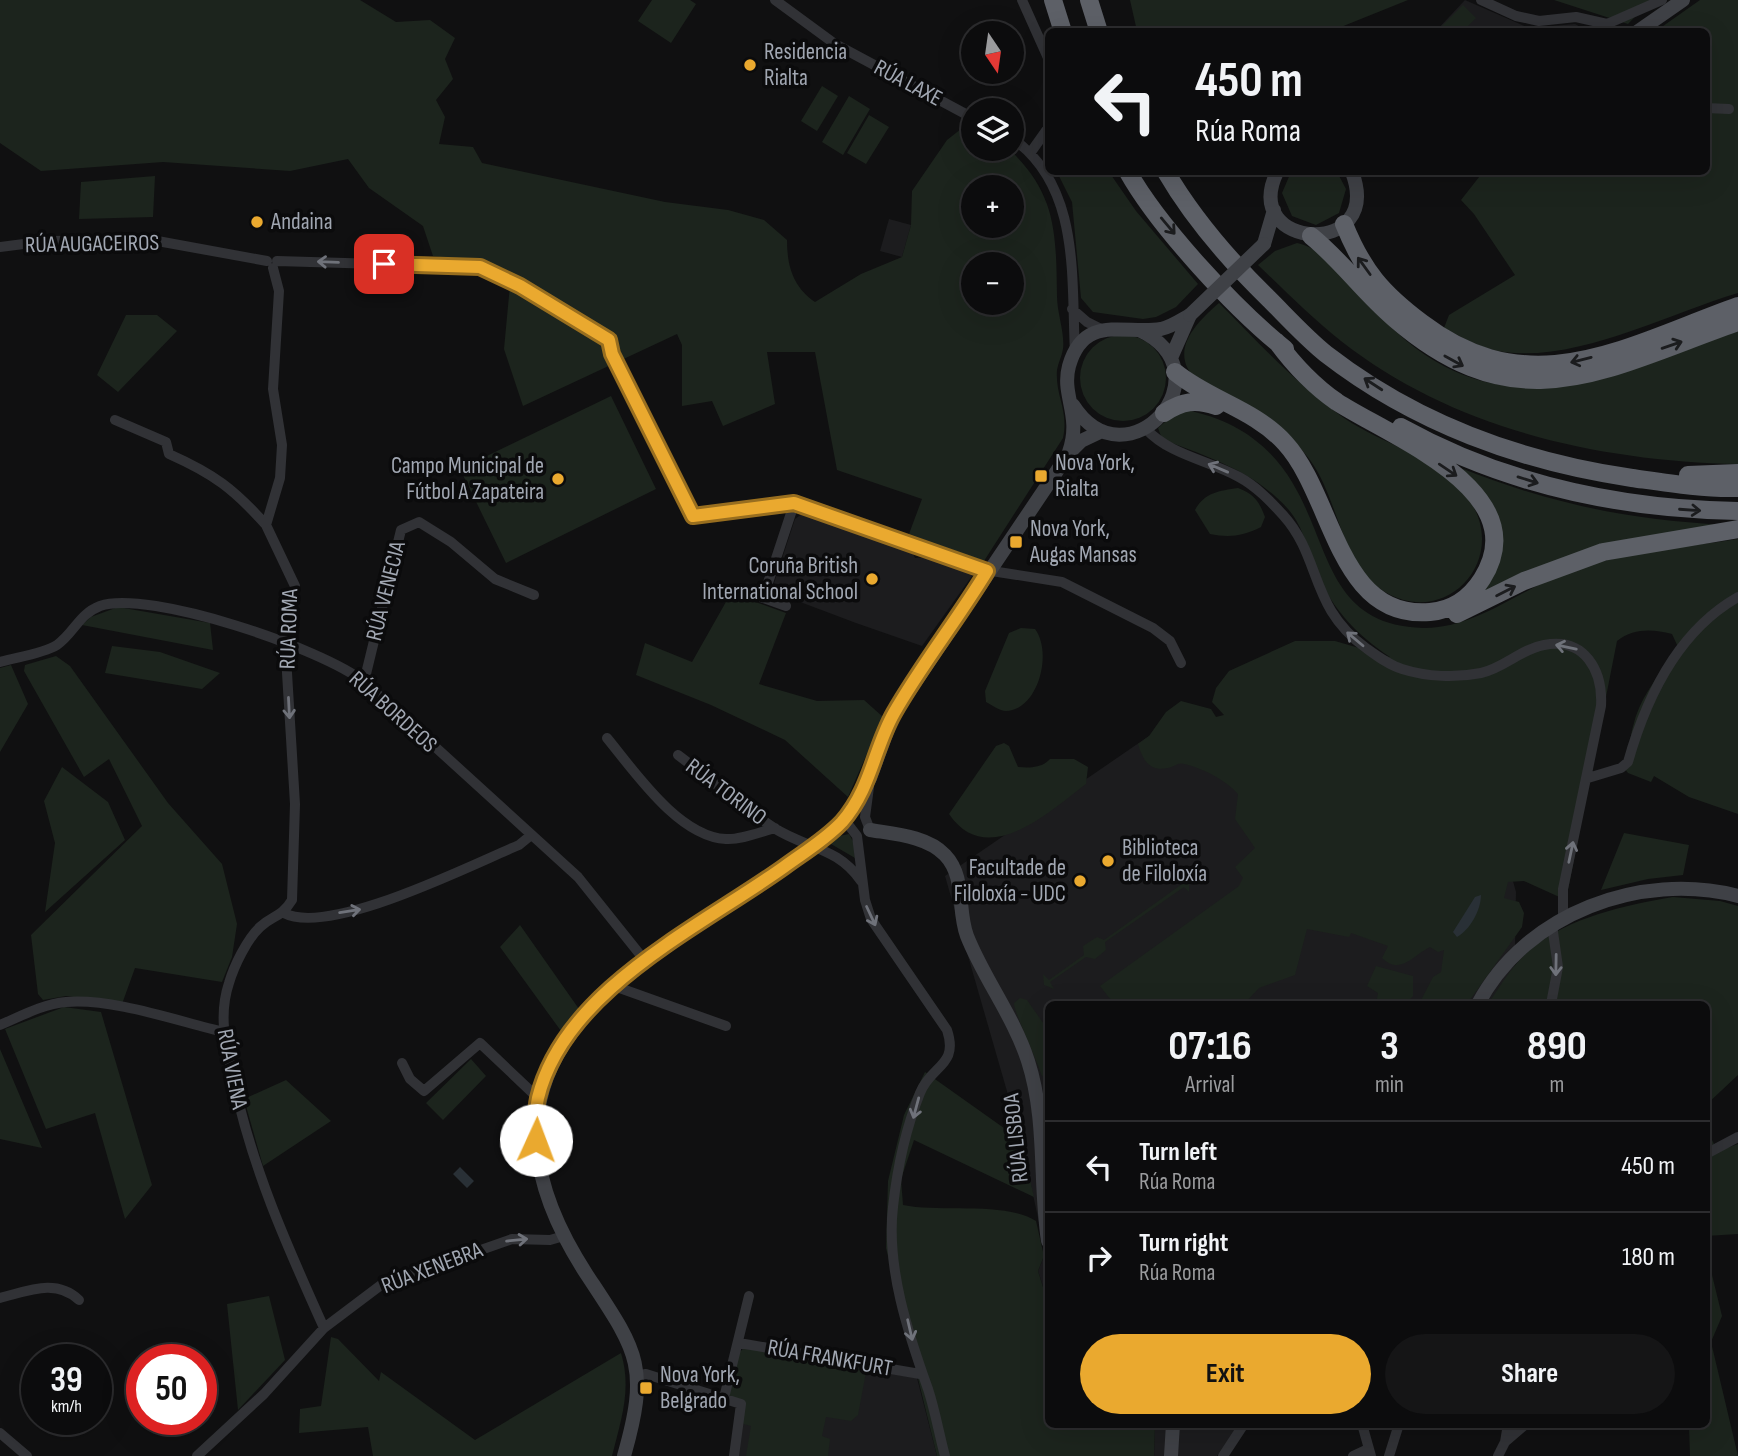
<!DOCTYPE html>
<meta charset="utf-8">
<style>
:root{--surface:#0c0c0d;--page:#151516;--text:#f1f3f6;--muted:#9a9b9d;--line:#2c2c2e;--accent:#eaa92f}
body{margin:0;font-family:"Sofia Sans Condensed",sans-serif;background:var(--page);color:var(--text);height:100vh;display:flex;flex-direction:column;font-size:26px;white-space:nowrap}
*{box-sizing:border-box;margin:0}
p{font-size:23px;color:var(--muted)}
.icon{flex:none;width:38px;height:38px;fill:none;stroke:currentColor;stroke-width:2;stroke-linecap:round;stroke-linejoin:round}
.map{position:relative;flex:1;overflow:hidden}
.details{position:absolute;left:1045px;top:1001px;width:665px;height:427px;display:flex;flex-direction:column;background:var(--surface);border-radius:10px;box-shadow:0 7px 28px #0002,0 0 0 2px var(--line)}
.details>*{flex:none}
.top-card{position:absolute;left:1045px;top:28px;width:665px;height:147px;border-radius:10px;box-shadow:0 7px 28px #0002,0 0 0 2px var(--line);background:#0c0c0d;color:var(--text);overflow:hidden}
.needle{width:46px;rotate:167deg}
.tools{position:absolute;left:961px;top:21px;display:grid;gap:14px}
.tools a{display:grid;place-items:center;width:63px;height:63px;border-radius:50%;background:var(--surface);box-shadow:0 7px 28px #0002,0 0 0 2px var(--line);font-size:35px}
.speed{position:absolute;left:21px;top:1344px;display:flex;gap:14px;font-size:35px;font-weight:700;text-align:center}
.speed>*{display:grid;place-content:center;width:91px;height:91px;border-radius:50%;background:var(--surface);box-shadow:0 7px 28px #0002,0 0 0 2px var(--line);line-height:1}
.speed small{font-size:18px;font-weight:400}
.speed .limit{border:10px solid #d22;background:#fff;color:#111}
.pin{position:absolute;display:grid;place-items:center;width:60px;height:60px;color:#fff;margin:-30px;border-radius:14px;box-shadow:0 4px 10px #0006}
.me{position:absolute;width:77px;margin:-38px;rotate:2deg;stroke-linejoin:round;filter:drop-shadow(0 0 5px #0008)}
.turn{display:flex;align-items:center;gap:24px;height:147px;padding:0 35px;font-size:32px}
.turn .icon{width:91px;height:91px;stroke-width:2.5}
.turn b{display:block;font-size:49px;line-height:60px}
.eta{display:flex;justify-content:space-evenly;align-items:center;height:119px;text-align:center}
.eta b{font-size:42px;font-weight:700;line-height:49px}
.cta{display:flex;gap:14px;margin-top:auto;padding:14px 35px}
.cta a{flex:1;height:80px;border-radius:42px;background:var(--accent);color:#111;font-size:28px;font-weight:700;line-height:80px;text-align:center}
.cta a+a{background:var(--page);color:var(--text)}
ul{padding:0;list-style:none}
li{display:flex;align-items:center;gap:21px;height:91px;padding:0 35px;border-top:2px solid var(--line)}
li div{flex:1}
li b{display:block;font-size:26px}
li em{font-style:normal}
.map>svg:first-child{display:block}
.built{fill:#1c1c1e}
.green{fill:#1c241d;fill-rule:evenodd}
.water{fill:#293036}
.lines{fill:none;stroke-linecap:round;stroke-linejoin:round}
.street{stroke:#313236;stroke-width:10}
.secondary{stroke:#3f4146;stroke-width:14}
.highway{stroke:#5d6067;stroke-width:18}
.secondary-bridge{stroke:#3f4146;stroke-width:14}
.oneway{stroke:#1b1c1e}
.oneway2{stroke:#6f727a}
.route-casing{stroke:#986e1f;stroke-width:18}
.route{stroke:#eaa92f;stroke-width:12}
.poi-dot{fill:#eaa92f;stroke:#0b0b0c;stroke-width:2.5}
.labels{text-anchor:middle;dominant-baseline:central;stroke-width:7;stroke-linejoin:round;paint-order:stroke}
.poi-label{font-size:23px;fill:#a1a7b2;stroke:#0b0b0c;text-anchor:start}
.street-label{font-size:23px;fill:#a1a7b2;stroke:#0b0b0c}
</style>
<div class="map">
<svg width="1738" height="1456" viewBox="0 0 1738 1456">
<rect width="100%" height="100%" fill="#101011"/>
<path class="built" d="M1465,0L1529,28L1575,24L1588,31L1435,32Z
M889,219L911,225L902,257L880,251Z
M802,514L911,550L915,558L929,557L969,571L972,576L922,646L856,623L779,594L774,583L795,519Z
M1149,736L1477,750L1516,892L1514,1004H1048V1303L1038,1271L1044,1256L1042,1236L1021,1140L945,876Z
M742,1349L917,1378L937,1456H735Z
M1155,1425H1238L1217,1456H1154Z"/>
<path class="green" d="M0,0H360L396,22L430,20L455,38L445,59L453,79L436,100L445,117L439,144L473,147L482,163L665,202L728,210L764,220L787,240C787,266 793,287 815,302L861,274L902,257L911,225L912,191L947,140L961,129L973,127V149H1009C1057,194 1056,234 1057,296C1057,313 1065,333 1063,349C1062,356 1058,363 1057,370C1055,396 1069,410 1063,438L984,561L909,534L922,499L837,470L815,352H767L775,404L723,426L712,401L682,406V345L677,334L523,406L504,349L510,285L466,261L433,256L423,226L369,188L348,159L290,171L163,162L41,171L0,143ZM973,187H1012V226H973ZM973,264H1012V303H973Z
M652,0H690L696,4L671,43L638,21Z
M1130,0H1408L1331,31H1137Z
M1554,0H1651L1628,24Z
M1700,0H1738V293C1667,314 1578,362 1504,352C1482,349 1463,338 1444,328L1449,315L1515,275L1474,214L1461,200L1483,172H1706V32L1656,31Z
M1463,5L1476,18L1463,31H1441L1439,29Z
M822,86L838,96L817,131L801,121Z
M849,96L870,109L843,155L822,142Z
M869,115L889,127L866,164L847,153Z
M1057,172H1109L1136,211L1198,284L1176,307L1156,317L1143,319L1093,312L1081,298L1072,202Z
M1291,172H1337L1346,189L1339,213L1316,225L1292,216L1282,193Z
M155,176L153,217L79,219L81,182Z
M1297,243C1326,248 1359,294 1379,315C1495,438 1606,376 1738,330V464C1598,461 1453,429 1341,341C1312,318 1285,291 1258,265L1275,251Z
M1219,303C1259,343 1297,385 1344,418C1384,445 1438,457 1468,498C1511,558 1447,629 1385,592C1341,566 1339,499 1310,460C1303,451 1294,440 1284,433C1263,418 1198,390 1188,369C1174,343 1202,318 1219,303Z
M126,315H157L177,331L118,392L97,375Z
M1080 378a43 43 0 1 1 86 0a43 43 0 1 1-86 0Z
M611,396L656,489L506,563L460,469Z
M1186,410C1232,419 1268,442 1292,482C1331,546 1327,625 1423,628C1478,629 1525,585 1576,569C1628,552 1685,547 1738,539V814L1689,797L1654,776L1651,782L1628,773L1621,764C1631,751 1629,738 1634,723C1641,695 1663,670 1678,647L1672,634C1652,629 1634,628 1617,641L1566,900L1524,881L1508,882L1504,898L1519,902L1524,913L1522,927L1467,1004H1419L1433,977L1441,972L1444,950L1438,952L1430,947C1413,955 1401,976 1382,958L1388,946L1351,933L1349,937L1307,929L1295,975L1259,988L1244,1004H1114L1100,986L1239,886L1243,878L1235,867L1255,848L1235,819L1238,794C1226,780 1202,768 1184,764C1178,762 1174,767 1168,768C1149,772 1143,760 1138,744L1149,736L1166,712L1181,701L1211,709L1216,717L1224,715L1212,702L1216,688L1229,671L1295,641H1335L1390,657C1358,636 1332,609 1317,573C1307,550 1305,529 1288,509C1254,471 1208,457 1162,439L1158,428L1173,415Z
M1458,467C1551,504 1625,519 1724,525L1670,533L1474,601C1499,535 1518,520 1458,467Z
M1238,488C1254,494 1259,501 1265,517L1261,527C1243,536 1229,538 1210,534L1195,510C1205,492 1219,491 1238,488Z
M731,593L786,613L759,684L817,701L864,700L883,717L848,797L785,740L711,705L636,675L645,643L692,662Z
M118,607L210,623L213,650L82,625L91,617Z
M1021,628L1035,629C1053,653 1038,710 1006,711C1000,711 992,705 986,702L985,691L1009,633Z
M112,646L160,652L220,673L202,689L105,673Z
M56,656L70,666L168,803L222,864L237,924L232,957L222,982L135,968L122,1004L66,996L43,1000L38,994L31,935L142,826L109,759L84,777L24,671L25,665Z
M11,665L28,704L0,752V668Z
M1004,743L1009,746L1018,767C1030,768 1042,768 1050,759H1074L1088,767L1086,784C1049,812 987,870 949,814L996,746Z
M62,767L108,802L125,840L45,912L55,843L44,801Z
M1624,833L1689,845L1683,875L1648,879L1601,890Z
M849,834L854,843L855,858L831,844L839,836Z
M1179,876L1189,879V892L1184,887L1105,942L1106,950L1095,959L1086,957L1050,982L1054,989L1044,985L1043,974L1049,980L1084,955L1083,946L1097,937L1104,940L1182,884Z
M1673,897L1720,901L1738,906V1075L1706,1105V1076L1712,1071L1706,1056V1004H1488C1501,985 1513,964 1531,949C1569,917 1626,905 1673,897Z
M520,925L579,1009L561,1031L500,947Z
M1376,966L1413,976V996L1405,1004H1376L1378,993L1367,986Z
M1020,998L1027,1000L1048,1030V1075L1042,1076C1037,1060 1014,1012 1014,1003Z
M64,1007L101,1012L152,1185L125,1219L95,1113L46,1129L5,1029Z
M0,1049L42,1148L0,1139Z
M471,1059L486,1076L443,1120L426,1103Z
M925,1072L1021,1140L1034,1197L914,1140L901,1179L903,1205C941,1213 1004,1201 1036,1221L1044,1256L1038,1271L1048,1303V1424L1155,1425L1154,1456H937L886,1248L888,1181L904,1115Z
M286,1080L331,1121L263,1166L244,1099Z
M1706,1127L1714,1144L1721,1150L1738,1144V1234L1706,1236Z
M1706,1250L1722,1316L1711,1342L1738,1456H1690L1689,1425L1706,1424Z
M269,1296L285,1360L238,1410L227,1304Z
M331,1337L338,1339L379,1381L381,1372L475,1440L621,1353C632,1389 621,1420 612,1456H373L368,1427L299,1433L300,1409L321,1406Z
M746,1347L867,1367L858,1415L851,1421L826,1417L822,1436L830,1439L828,1456H746L751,1426L740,1423L744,1402L730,1396L728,1392L738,1353Z"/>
<path class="water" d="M1481,895C1481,910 1470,930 1457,937L1453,932L1475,897Z
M460,1167L474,1181L467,1188L453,1174Z"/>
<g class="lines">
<path class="street" d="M775,0L835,44L973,118
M1022,0L1048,58
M1481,0L1516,16L1539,21L1576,17L1607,24L1662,0
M1706,108L1729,109
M1012,138C1081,186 1071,278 1075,353
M1031,152L1048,128V122
M0,247L47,241L152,240L267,261
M277,261L480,267L520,286L609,340L612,353L693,516L794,504L979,569L1062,582L1153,628L1170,641L1181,663
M273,268L279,291L273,389L282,445L280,478L266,525L295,586L285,640L295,804L292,900C281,918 273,915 260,927C247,939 234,966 229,983C218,1016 226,1045 233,1077C251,1166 287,1246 324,1328
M1072,309L1087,322L1103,330
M115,420L166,442L169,454C214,474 234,489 266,525
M1146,429C1170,455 1208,460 1239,477C1256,486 1270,501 1283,515C1322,558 1309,607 1366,648C1377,656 1389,665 1402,669C1427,677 1456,678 1481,673C1504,668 1521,649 1544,645C1585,637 1603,671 1601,706L1563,889V919
M738,589L786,606
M763,598L794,504
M0,662C17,657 42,654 57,645C74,633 79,614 100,606C148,589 324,649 364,682L578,877L646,962
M364,682L401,530L419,522L451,542L495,579L534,595
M607,738C635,772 679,837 726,839C741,840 760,832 775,828
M678,755C710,779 741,806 774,828C807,849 838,847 861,881
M1588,778L1621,768L1628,762C1646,698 1678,631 1738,597
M869,787L865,817L870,830
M850,816L847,823L857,836L865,900L871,919L947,1030C959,1066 931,1065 920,1093C906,1128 897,1170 893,1207C886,1267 908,1333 928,1389C935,1410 939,1434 945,1456
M284,913C329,937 471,865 519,845L530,836
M614,986L726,1026
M1551,1004L1558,967L1552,925
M0,1025C21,1016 43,1004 66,1002C113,998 177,1021 224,1032
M402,1063L410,1079L424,1091L480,1043L538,1098
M1706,1154L1738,1137
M0,1298C28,1291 56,1278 79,1300
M739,1343L920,1374
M637,1376L646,1374L741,1404L734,1456
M724,1398L749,1296
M1362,1424L1371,1456
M0,1433L27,1456
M1505,1442L1526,1424
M197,1456L264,1394L324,1328L381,1285L512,1239L550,1240L564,1236
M1223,1456L1244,1424
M1353,1456L1368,1449
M1389,1456L1399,1424
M1498,1456L1505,1442L1508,1424"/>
<path class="secondary" d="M1637,32L1683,0
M1277,172C1239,251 1385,259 1352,172
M1264,244L1274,210
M1171,358L1190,315
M1073,405C1127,489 1231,373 1139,330
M1069,452C1082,415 1061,396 1069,366C1084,313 1125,335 1161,329C1171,327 1181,320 1190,315
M870,830C894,834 927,836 945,855C966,877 957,910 967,936C984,979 1014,1017 1028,1061C1047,1120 1039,1181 1048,1241
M1478,1004C1526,913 1641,871 1738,896
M624,1456C650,1365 637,1351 587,1275C437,1045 654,960 813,846L841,822L857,803L870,778L893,715L1069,453L1081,441L1102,431
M1171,1456L1173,1424"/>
<path class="highway" d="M1053,0L1063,32
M1089,0L1099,32
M1128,172C1159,227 1235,309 1285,349
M1166,172C1194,220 1229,260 1269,299C1287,317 1306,338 1326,354C1415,423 1522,462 1632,478C1667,483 1703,489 1738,488
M1344,224C1363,271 1382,293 1422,323C1531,406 1626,346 1738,306
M1311,236C1342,261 1364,293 1395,319C1519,426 1604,369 1738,322
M1175,372C1209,400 1254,409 1285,443C1334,496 1337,620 1430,612C1452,610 1470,598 1482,579C1537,492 1393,438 1337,402C1314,386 1294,365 1277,342
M1164,413C1182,401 1196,399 1216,406
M1401,427C1504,484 1621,509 1738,511
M1688,475L1738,473
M1457,614L1524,581L1603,552L1738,529"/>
<path class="secondary-bridge" d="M1190,315L1264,244"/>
</g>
<defs><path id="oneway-shaft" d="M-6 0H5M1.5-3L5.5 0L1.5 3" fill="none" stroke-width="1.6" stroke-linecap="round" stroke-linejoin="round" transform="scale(1.75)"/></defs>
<g class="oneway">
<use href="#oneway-shaft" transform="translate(1168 226) rotate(50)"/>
<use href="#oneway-shaft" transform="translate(1364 266) rotate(-126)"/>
<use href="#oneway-shaft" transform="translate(1672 345) rotate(-19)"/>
<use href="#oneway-shaft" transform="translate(1581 360) rotate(166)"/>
<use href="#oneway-shaft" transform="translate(1454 361) rotate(29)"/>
<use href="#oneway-shaft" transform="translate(1373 384) rotate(-147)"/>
<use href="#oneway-shaft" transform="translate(1448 470) rotate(34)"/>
<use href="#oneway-shaft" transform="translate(1528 480) rotate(17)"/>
<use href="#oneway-shaft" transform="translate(1690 510) rotate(4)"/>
<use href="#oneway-shaft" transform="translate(1506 591) rotate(-27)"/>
</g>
<g class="oneway2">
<use href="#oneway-shaft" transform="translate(328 262) rotate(-178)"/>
<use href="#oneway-shaft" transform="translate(1218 468) rotate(-157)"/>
<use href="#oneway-shaft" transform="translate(1355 639) rotate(-140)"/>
<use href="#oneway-shaft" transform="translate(1566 647) rotate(-168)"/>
<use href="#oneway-shaft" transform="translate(289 708) rotate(87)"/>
<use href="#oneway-shaft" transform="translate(1571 852) rotate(-78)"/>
<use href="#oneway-shaft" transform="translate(350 911) rotate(-9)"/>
<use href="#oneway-shaft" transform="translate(871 916) rotate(65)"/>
<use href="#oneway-shaft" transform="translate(1556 965) rotate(91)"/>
<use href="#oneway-shaft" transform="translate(916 1108) rotate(105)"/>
<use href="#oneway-shaft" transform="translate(517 1240) rotate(-6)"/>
<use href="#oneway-shaft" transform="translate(910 1330) rotate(77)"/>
</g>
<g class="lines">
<g class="route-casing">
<path id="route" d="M384,264L480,267L520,286L609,340L612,354L693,516L794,503L987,571C958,619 922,664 894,713C874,748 871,789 842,822C825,840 803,853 784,867C700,927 564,990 538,1098C535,1111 536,1126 536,1140"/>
</g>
<use href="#route" class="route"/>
</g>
<g class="poi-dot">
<circle cx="750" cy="65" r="7"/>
<circle cx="257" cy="222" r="7"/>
<rect x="1034" y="469" width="14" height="14" rx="3.5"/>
<circle cx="558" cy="479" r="7"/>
<rect x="1009" y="535" width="14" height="14" rx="3.5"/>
<circle cx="872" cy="579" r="7"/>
<circle cx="1108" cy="861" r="7"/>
<circle cx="1080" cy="881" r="7"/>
<rect x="639" y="1381" width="14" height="14" rx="3.5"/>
</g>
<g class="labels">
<g class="poi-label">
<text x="764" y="52">Residencia<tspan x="764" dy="26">Rialta</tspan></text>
<text x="271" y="222">Andaina</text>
<text x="1055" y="463">Nova York,<tspan x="1055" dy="26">Rialta</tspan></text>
<text x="544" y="466" text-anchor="end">Campo Municipal de<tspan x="544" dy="26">Fútbol A Zapateira</tspan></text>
<text x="1030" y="529">Nova York,<tspan x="1030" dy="26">Augas Mansas</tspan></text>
<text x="858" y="566" text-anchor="end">Coruña British<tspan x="858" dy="26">International School</tspan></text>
<text x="1122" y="848">Biblioteca<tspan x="1122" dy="26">de Filoloxía</tspan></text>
<text x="1066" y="868" text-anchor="end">Facultade de<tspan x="1066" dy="26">Filoloxía - UDC</tspan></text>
<text x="660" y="1375">Nova York,<tspan x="660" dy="26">Belgrado</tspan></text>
</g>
<g class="street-label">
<text transform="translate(908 83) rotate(28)">RÚA LAXE</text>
<text transform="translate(92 244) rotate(-1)">RÚA AUGACEIROS</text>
<text transform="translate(386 591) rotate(-76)">RÚA VENECIA</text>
<text transform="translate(289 629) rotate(-88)">RÚA ROMA</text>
<text transform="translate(393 712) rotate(42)">RÚA BORDEOS</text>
<text transform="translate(726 792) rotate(37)">RÚA TORINO</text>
<text transform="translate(232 1069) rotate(79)">RÚA VIENA</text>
<text transform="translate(1016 1138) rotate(-96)">RÚA LISBOA</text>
<text transform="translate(432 1268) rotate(-21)">RÚA XENEBRA</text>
<text transform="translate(830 1358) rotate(10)">RÚA FRANKFURT</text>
</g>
</g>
</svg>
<div class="tools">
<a><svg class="needle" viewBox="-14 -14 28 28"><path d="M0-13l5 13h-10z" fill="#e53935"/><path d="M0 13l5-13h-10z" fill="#9a9b9d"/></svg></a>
<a><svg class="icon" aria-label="layers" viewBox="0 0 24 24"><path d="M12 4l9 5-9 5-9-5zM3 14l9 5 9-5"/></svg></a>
<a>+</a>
<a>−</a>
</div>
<div class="speed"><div>39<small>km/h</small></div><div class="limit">50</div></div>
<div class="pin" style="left:384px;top:264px;background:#d93025"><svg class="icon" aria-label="arrive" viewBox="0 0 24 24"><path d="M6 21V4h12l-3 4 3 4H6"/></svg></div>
<svg class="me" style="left:536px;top:1140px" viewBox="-20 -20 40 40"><circle r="19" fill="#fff"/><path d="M0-13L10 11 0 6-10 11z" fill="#eaa92f"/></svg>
<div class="top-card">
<div class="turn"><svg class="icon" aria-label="left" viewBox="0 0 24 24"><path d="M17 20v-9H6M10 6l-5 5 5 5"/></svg><div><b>450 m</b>Rúa Roma</div></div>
</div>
<section class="details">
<div class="eta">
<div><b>07:16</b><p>Arrival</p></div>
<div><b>3</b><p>min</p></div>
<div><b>890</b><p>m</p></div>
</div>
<ul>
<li><svg class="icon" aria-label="left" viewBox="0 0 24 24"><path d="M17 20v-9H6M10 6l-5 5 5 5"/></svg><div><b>Turn left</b><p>Rúa Roma</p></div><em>450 m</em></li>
<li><svg class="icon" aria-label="right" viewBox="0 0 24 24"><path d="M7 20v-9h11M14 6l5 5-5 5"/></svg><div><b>Turn right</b><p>Rúa Roma</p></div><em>180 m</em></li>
</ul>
<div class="cta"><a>Exit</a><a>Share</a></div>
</section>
</div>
